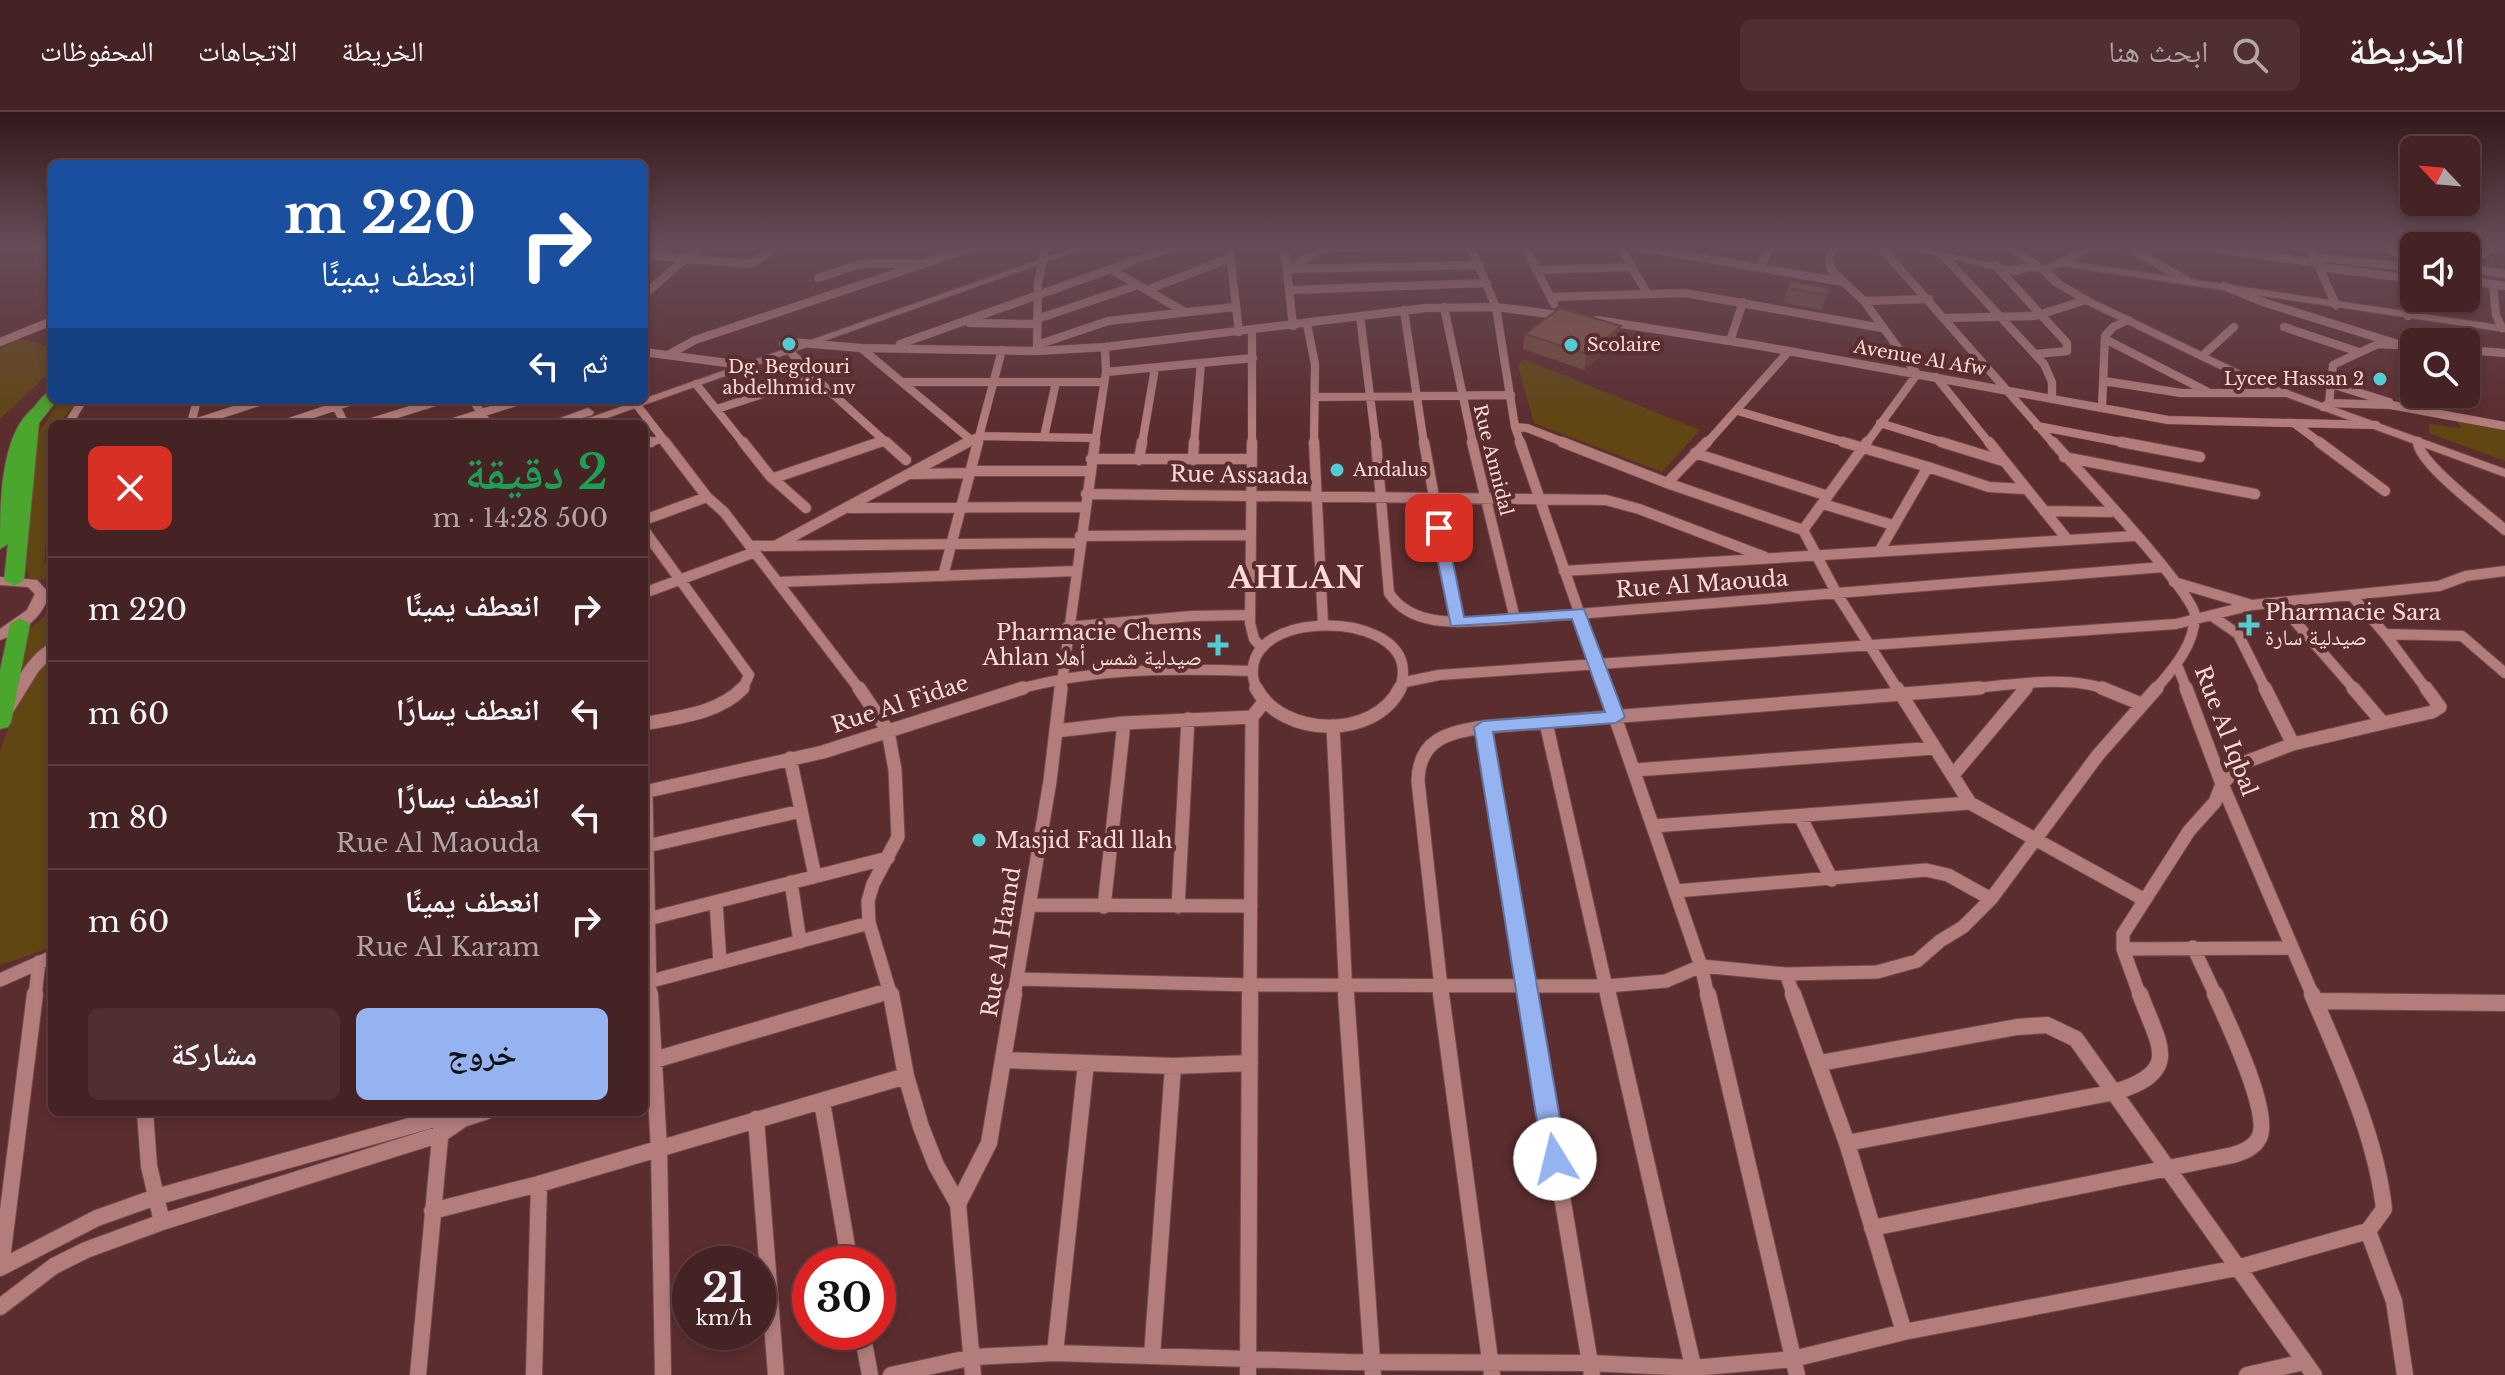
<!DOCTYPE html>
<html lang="ar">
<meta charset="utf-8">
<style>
:root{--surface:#452223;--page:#4f2f30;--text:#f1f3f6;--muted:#b0a4a6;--line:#5d3f41;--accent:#95b2f1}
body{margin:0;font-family:"Libre Baskerville","Noto Naskh Arabic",serif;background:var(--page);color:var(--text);direction:rtl;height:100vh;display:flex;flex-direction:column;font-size:30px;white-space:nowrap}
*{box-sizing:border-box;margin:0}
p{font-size:26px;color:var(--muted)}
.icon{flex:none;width:44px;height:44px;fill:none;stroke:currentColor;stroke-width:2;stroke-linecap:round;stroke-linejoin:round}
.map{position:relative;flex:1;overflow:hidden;direction:ltr}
.details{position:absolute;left:48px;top:308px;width:600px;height:696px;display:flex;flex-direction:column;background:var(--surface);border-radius:12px;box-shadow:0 4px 12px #0003,0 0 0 2px var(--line);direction:rtl}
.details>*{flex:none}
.guide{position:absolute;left:48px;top:48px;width:600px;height:244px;border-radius:12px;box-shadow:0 4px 12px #0003,0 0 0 2px var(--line);direction:rtl;background:#1a4fa0;color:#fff;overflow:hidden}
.needle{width:52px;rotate:296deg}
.tools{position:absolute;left:2400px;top:24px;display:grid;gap:16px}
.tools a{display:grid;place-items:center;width:80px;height:80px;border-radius:12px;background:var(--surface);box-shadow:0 4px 12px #0003,0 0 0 2px var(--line);font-size:40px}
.speed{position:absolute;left:672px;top:1134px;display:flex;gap:16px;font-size:40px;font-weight:700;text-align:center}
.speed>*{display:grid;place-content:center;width:104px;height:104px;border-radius:50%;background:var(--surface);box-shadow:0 4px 12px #0003,0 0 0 2px var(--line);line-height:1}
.speed small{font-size:20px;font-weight:400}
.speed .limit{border:12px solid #d22;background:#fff;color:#111}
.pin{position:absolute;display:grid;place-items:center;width:68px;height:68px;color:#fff;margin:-34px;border-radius:16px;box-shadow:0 4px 12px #0006}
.me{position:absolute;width:88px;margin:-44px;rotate:351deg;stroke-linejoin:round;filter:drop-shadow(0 0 6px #0008)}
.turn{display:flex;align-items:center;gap:28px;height:168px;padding:0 40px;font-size:36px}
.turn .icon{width:104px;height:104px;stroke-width:2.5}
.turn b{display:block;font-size:56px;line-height:68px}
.then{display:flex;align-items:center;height:76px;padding:0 40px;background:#0003;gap:16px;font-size:30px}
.round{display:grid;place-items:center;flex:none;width:84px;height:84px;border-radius:12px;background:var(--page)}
.overview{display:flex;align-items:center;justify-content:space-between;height:136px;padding:0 40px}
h1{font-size:48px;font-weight:600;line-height:60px;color:#1e9e55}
.action{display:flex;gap:16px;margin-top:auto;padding:16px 40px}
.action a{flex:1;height:92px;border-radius:12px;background:var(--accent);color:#111;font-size:32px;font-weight:600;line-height:92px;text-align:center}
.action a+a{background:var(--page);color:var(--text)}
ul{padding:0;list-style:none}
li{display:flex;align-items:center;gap:24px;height:104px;padding:0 40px;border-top:2px solid var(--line)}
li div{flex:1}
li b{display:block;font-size:30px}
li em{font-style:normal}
header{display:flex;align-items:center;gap:48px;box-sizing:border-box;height:112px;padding:0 40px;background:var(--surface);border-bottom:2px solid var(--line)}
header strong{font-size:38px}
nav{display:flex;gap:44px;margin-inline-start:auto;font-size:28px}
.search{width:560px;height:72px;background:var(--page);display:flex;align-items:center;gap:20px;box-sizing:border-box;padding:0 28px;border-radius:12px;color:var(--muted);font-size:30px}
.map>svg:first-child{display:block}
.green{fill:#614614}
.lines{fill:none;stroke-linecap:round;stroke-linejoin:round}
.street-far3-casing{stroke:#744c4d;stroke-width:9}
.street-far2-casing{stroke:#744c4d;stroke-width:12}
.street-far1-casing{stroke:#744c4d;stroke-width:15}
.street-casing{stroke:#744c4d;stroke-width:18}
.secondary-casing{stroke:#744c4d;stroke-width:2}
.highway-casing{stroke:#744c4d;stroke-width:2}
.street-far3{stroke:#b37d7c;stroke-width:8}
.street-far2{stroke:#b37d7c;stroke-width:10}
.street-far1{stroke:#b37d7c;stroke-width:13}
.street{stroke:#b37d7c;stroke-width:16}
.secondary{fill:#b37d7c;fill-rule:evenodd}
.highway{fill:#4aa62c;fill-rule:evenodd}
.wall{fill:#754c3e}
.shaded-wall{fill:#5f3e32}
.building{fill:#885848;stroke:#5f3e32;stroke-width:2}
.route{fill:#95b2f1;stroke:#61749d;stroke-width:2}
.poi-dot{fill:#51ccd2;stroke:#5c2d2f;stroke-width:3}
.labels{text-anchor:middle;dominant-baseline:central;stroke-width:8;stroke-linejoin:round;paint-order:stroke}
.far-poi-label{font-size:18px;fill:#fbdcdb;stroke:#5c2d2f;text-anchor:start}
.far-street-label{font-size:18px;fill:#fbdcdb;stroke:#5c2d2f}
.street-label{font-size:22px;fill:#fbdcdb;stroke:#5c2d2f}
.poi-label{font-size:22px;fill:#fbdcdb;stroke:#5c2d2f;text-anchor:start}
.district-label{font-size:30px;font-weight:bold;letter-spacing:2px;fill:#ffdad9;stroke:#5c2d2f}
</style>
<header>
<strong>الخريطة</strong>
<div class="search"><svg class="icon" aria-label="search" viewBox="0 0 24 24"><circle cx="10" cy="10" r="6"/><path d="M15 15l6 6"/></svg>ابحث هنا</div>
<nav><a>الخريطة</a><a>الاتجاهات</a><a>المحفوظات</a></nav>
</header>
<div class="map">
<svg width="2505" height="1263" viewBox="0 0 2505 1263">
<rect width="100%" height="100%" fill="#5c2d2f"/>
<path class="green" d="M20,227L52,235V258L0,307V236Z
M1523,247L1700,318L1662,360L1534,311L1518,254Z
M61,288H79L58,312H52V366L44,451L52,450L51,464L42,468L29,466L25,451L32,343L40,318Z
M2456,307L2505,319V349L2429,321V312L2461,316Z
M52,497V835L0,853V640L15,596L24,523Z"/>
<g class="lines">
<g class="street-far3-casing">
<path id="street-far3" d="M1229,133L1239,220
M1284,133L1293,214
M1524,133L1554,192
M1619,133L1647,181
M1626,133L1843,170
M1834,133L1829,146L1831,158L1864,189L1917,262L1866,332
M1879,133L2054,332
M2124,133L2186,168
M2190,133L2317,151
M2281,133L2311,136
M2309,133L2336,193
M2384,133L2414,153
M1470,134L1496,195L1515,315L1521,332
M2432,134L2439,133
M1322,136L1505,133
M1940,140L2044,252L2052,270V286
M644,143L752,152L778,133
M2315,145L2414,156
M2060,151L2093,133
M1995,153L2067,231V239L2036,242
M2466,154L2490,137
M2319,155L2414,167
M1291,156L1326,133
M1760,156L1770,133
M2466,156L2505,162
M1110,157L1185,200
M1289,157L1480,153
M1538,158L1632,155
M818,166L860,152L916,151
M2466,168L2505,174
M2493,172L2496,203L2502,216
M2224,174L2266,191L2398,232
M1147,178L1228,147
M1291,178L1487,171
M644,183L701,133
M1551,185L1685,181L1882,216
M1864,189L1929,187
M1444,195L1473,332
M1404,198L1424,332
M1360,204L1376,332
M2408,204L2414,176
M1945,206L2035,204L2086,188
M1037,207L1138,173
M1597,208L1755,233L2168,308L2376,313
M970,211L1037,212
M1307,212L1315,252L1314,332
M2284,215L2359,240
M1252,218V332
M2105,227L2208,280
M1730,229L1743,190
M0,230L52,209
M790,230L861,236L1037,239L1105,235L1426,196L1496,195L1566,204
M783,232L814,265L888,332
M900,232L1179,133
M1037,233L1108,209L1234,195
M861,236L971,328
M2466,238L2505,241
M1037,239L1038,171L1046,133
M644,240L750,254
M668,243L695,228L980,133
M2202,244L2234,215
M1106,260L1253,246
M1936,265L1990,332
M2104,269L2181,281H2285
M903,270H1104
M696,272L744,332
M2331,272L2389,290
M1317,285L1511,283
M473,288L488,312
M633,288L667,332
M334,290L345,312
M2329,291L2333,253L2378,232L2414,234
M2323,295L2329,291L2391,293L2505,314
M2102,296L2105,224L2113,215L2128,208
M717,297L814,265
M1738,299L1850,332
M1880,311L1948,332
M68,312L83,288
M191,312L265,288
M191,312L197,288
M283,312L355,288
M365,312L442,288
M447,312L522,288
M2295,312L2322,332
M2037,314L2131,332
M1515,315L1527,316L1568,332
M1044,325L1056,270
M644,332L662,327
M874,332L883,329
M964,332L979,324L1095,326
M977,332L1002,238
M1095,332L1106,260L1105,235
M1142,332L1155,256
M1194,332L1201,251
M1706,332L1789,239"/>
</g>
<g class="street-far2-casing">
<path id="street-far2" d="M665,330L707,385L724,400L860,578
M743,330L770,364L806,396
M886,330L906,348
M1252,330L1250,511L1254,527L1262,536
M1314,330L1323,512
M1376,330L1389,481C1412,517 1464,510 1501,508L2163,455
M1424,330L1457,510
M1472,330L1515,507
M1520,330L1606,578
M1562,330L1667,371L1803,418L1837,482L1898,578
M1843,330L1928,355
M1941,330L2003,349
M1989,330L2067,427
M2053,330C2075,355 2195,481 2195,504C2194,534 2173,557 2155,578
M2121,330L2200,345
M2319,330L2385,379
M2418,330C2418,351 2487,402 2505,418
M644,332L651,330
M1695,341L1828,384
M2064,345L2255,382
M1091,347H1252
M1139,348L1142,330
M1193,348L1194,330
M970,359H1089
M911,362L970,361
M774,366L880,330
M1667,371L1707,330
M1086,382L1606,388L1639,397L1765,445
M1823,392L1893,413
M849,396L1084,395
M2044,399L2111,400
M644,408L707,385
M644,418L749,563L742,578
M1803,418L1867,330
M1080,424L1251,423
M750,434L1079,431
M775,434L968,330
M1880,438L1928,355L1989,375L2025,377
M1564,459L2134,424
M943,464L978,330
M778,470L1075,459
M2174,470L2252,493
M644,481L755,440
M2352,484L2385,522L2462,524L2505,561
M2279,491L2355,578
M2212,504L2238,522L2266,578
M1067,515L1192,504L1250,503
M2385,522L2427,578
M2177,553L2187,578
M1405,570L1439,563L2176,512L2252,493L2439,474L2466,464L2505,459
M1016,578C1093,556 1172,556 1252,559
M1061,578L1095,330
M1257,578C1223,498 1403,493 1403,560C1403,566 1401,573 1400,578
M1954,578C1999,575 2066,561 2107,578
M2025,578L2029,573"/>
</g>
<g class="street-far1-casing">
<path id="street-far1" d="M859,576L888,619L895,658L898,725L873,772L868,789L869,811L891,884
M1256,576C1282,626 1375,628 1400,576
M1605,576L1701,854L1708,884
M1897,576L1970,691L2143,787
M2102,576L2141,592
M2186,576L2222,672L2313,884
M2265,576L2293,632
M1546,611L1608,884
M2383,611L2432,600L2440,595L2426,576
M644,612C678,605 718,602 743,576
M1333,614L1346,884
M1483,615L1528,884
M1056,619L1124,611L1252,605
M790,646L815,764
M1635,658L1935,636
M1953,663L2026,576
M646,679L650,884
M644,680L823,640L1023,576
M1800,704L1832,768
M1653,714L1970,691
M647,734L801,699
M791,770L800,830
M1676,779L1926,758L1948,763L1991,787
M716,790L720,851
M1030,793L1251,794
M1104,795L1124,611
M1178,795L1188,607
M644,808L888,746
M2193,835L2216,884
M2123,837L2292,836
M1786,862L1794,884
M1018,867L1250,873L1607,874L1666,869L1701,854L1786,862L1877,860L1917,849L1940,829L1963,815L1991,787L2098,643L2157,576
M0,868L52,845
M644,871L869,811
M35,884L39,850
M873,884L890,879
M1014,884L1050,669L1061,576
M1250,884L1252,605L1264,590
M1442,884L1418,669C1419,627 1447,621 1483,615L1980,576
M2140,884L2123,837V822L2189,719L2215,690L2222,672L2243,651L2293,632L2383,611L2353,576"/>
</g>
<g class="street-casing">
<path id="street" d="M650,882L659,1036L663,1263
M891,882L906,964L921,1015L936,1053L958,1092L973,1263
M1346,882L1373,1263
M1441,882L1492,1263
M1528,882L1592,1263
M1608,882L1695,1263
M1708,882L1797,1263
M1793,882L1847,1031L1904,1220
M2315,889L2505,891
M1004,948L1173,954L1250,951
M644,951L879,882
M1820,951L2017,915L2047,913L2076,927L2314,1263
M822,990L850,1152
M145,1000L149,1054L162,1110
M756,1007L776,1263
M1847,1031L2115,980C2183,959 2159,934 2140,882
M958,1092L989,1031L1014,882
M432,1099L539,1072L906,964
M1872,1116L2233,1043C2243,1040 2254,1036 2259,1026C2272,1001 2227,909 2215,882
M2368,1119L2394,1189L2405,1263
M1,1155L35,882
M0,1156L97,1106L156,1085L442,1005L463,1007
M0,1195L54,1154L86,1138L162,1110L441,1022L463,1007L485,1000
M862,1220L870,1263
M1055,1241L1086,951
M1152,1244L1173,954
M418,1263L441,1015
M534,1263L539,1072
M891,1263L973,1245L1055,1241L1345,1250L1590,1251L1693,1256L1793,1247L1904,1220L2237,1156L2368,1119L2384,1097C2376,1024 2341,950 2312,882
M1248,1263L1250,882
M2247,1263L2304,1250"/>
</g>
<g class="secondary-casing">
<path id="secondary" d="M1081,133H1094L590,312H572Z
M1894,133H1910L2009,155L2028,152L2002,133H2013L2044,154L2060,148L2505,214V220L2061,154L2051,159L2061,169L2090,186L2259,268L2505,357V365L2251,272L2082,190L2053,173L2040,160L2031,158L2017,163Z
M588,296L594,300L592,303L562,312H544Z
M0,465L37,468L49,481C44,505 23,520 0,528V517L27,498L35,482L28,475L0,473Z
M52,531V545L38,560L12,602H0V595C13,575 29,540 52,531Z"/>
</g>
<g class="highway-casing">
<path id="highway" d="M52,279V288H57L39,311L24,468L14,474L4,468L8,432L0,437C0,394 0,329 29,300C38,293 41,282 52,279Z
M20,506L30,512L11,610L8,615L0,617V559L10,512Z"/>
</g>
<use href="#street-far3" class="street-far3"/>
<use href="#street-far2" class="street-far2"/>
<use href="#street-far1" class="street-far1"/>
<use href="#street" class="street"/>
<use href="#secondary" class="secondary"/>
<use href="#highway" class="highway"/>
</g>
<path class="wall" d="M1790,169L1829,176L1822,198L1783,191Z
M1621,214L1618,229L1584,258L1523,237L1525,222Z"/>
<path class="shaded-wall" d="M1621,214L1618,229L1584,258L1587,242Z
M644,383L649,398L644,400Z"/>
<path class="building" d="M1790,169L1829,176L1827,183L1788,176Z
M1560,196L1621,214L1587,242L1525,222Z"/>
<linearGradient id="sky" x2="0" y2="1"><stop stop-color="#33191a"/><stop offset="0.43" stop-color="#664c58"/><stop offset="1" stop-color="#664c58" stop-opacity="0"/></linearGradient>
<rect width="2505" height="309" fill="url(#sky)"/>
<path class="route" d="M1439,412L1446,416L1464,505L1584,497L1625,605L1616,611L1493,620L1567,1047L1564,1055L1555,1058L1547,1055L1543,1047L1474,615L1483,609L1605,600L1572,507L1451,514L1431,416Z"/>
<g class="poi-dot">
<circle cx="789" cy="232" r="8"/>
<circle cx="1571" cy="233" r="8"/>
<circle cx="2380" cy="267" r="8"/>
<circle cx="1337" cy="358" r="8"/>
<path d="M2245 501h8v8h8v8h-8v8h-8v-8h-8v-8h8z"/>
<path d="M1214 521h8v8h8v8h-8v8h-8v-8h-8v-8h8z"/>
<circle cx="979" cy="728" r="8"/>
</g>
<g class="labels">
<g class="far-poi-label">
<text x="1587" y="233">Scolaire</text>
<text x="789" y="255" text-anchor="middle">Dg. Begdouri<tspan x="789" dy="21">abdelhmid. nv</tspan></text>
<text x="2364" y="267" text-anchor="end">Lycee Hassan 2</text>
<text x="1353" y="358">Andalus</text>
</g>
<g class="far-street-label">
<text transform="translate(1920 246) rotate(10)">Avenue Al Afw</text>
<text transform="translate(1493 348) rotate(76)">Rue Annidal</text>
</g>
<g class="street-label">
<text transform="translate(1239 363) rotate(1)">Rue Assaada</text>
<text transform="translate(1702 472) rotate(-4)">Rue Al Maouda</text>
<text transform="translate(900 592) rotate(-18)">Rue Al Fidae</text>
<text transform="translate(2226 619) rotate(69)">Rue Al Iqbal</text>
<text transform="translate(1001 830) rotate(-81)">Rue Al Hamd</text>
</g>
<g class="poi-label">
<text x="2265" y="500">Pharmacie Sara<tspan x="2265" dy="25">صيدلية سارة</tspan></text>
<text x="1202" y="520" text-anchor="end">Pharmacie Chems<tspan x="1202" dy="25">Ahlan صيدلية شمس أهلا</tspan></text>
<text x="995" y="728">Masjid Fadl llah</text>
</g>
<g class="district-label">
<text x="1297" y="465">AHLAN</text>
</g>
</g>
</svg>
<div class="tools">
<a><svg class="needle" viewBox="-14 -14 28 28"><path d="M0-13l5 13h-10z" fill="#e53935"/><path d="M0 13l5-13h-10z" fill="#b0a4a6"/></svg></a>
<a><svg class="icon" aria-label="sound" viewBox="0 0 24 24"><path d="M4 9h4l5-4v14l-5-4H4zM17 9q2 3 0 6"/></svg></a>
<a><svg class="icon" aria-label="search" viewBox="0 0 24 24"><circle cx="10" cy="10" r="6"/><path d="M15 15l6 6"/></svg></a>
</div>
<div class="speed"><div>21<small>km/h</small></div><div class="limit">30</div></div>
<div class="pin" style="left:1439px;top:416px;background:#d93025"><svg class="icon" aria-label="arrive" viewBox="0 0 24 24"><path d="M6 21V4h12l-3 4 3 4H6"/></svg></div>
<svg class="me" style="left:1555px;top:1047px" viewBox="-20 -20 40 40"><circle r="19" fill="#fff"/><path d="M0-13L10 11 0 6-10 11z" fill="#95b2f1"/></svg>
<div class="guide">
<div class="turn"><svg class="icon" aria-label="right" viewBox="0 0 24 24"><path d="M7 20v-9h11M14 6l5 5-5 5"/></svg><div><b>220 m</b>انعطف يمينًا</div></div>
<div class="then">ثم<svg class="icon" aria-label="left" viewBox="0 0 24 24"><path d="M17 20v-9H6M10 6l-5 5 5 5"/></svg></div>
</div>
<section class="details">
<div class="overview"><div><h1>2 دقيقة</h1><p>500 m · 14:28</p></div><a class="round" style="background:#d93025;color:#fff"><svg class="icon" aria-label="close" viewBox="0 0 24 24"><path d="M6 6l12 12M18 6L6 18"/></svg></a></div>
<ul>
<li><svg class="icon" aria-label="right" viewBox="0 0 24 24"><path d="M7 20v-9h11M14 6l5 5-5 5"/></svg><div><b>انعطف يمينًا</b></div><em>220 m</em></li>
<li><svg class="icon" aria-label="left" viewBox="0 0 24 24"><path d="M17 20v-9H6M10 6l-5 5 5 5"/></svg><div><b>انعطف يسارًا</b></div><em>60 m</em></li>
<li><svg class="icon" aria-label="left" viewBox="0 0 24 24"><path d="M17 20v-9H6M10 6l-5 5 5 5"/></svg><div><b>انعطف يسارًا</b><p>Rue Al Maouda</p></div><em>80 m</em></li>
<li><svg class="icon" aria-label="right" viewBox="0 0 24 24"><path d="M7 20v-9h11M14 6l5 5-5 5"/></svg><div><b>انعطف يمينًا</b><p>Rue Al Karam</p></div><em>60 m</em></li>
</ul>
<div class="action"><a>خروج</a><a>مشاركة</a></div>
</section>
</div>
